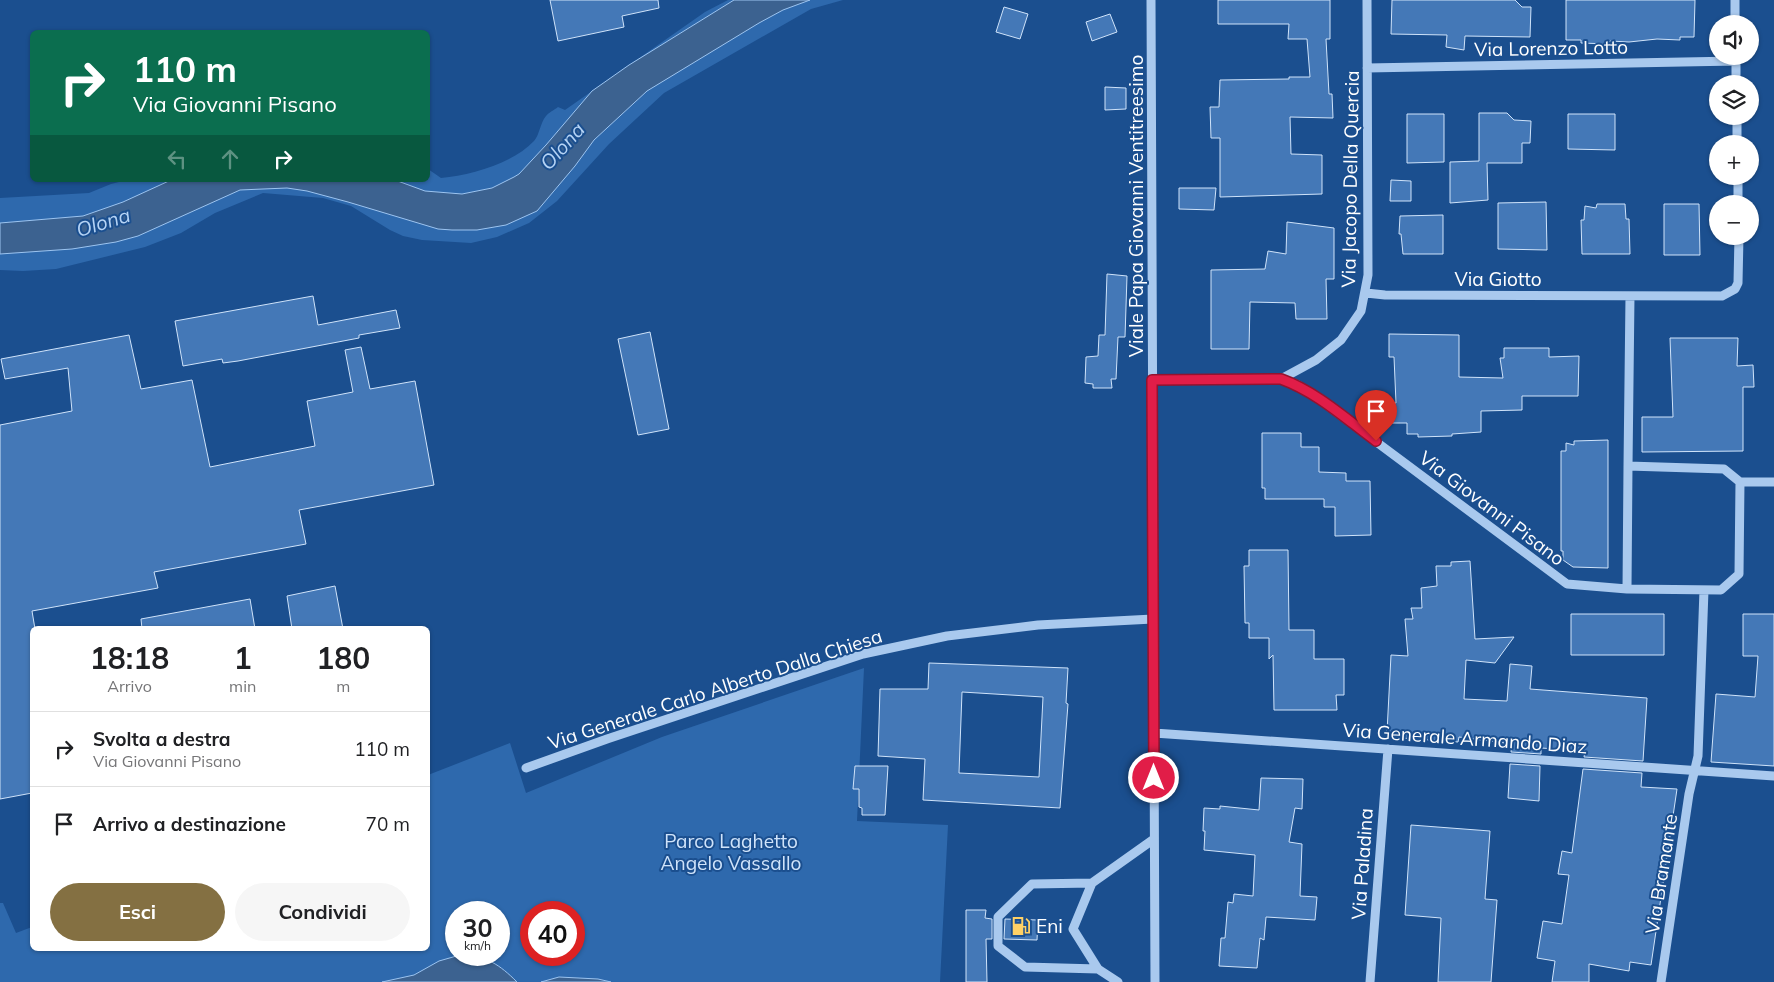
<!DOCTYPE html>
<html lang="it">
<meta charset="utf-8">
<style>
:root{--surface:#fff;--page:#f6f6f6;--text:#202124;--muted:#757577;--line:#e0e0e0;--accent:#847042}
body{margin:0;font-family:Mulish,sans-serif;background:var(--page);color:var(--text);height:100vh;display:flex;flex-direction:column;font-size:19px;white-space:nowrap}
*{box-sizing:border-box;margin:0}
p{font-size:16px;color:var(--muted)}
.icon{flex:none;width:28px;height:28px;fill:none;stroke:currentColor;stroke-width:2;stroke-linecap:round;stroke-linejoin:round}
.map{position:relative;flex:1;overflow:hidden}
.side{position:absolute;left:30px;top:626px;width:400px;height:325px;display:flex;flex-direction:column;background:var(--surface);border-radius:8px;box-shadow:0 1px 4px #0004}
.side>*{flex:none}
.banner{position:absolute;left:30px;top:30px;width:400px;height:152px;border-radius:8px;box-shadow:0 1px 4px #0004;background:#0b6e4f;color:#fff;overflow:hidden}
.fabs{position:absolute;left:1709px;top:15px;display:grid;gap:10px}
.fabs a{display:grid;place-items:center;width:50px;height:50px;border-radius:50%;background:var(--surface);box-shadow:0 1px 4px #0004;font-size:25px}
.speed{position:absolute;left:445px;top:901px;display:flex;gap:10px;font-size:25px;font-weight:700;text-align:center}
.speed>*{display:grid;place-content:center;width:65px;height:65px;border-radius:50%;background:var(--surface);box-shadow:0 1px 4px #0004;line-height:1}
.speed small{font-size:12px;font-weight:400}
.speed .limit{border:8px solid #d22;background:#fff;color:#111}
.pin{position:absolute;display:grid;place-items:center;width:42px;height:42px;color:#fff;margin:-51px -21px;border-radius:50% 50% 50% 0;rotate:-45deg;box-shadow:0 0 5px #0007}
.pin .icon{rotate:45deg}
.me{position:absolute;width:55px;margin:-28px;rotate:0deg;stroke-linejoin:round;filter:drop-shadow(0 0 4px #0008)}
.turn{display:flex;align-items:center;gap:18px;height:105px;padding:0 20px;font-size:22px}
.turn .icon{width:65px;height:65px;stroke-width:2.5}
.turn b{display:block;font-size:35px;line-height:42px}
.lanes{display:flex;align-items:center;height:48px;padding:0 20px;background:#0003;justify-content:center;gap:25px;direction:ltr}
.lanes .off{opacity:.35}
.eta{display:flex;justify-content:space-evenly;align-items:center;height:85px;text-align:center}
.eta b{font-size:30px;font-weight:700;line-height:35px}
.primary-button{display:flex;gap:10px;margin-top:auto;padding:10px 20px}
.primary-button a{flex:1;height:58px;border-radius:30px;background:var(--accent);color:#fff;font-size:20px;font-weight:700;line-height:58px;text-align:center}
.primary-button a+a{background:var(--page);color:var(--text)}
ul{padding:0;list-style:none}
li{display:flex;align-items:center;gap:15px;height:75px;padding:0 20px;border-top:1px solid var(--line)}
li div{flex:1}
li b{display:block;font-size:19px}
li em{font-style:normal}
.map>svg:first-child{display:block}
.green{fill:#2e69ad;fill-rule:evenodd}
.water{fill:#3c6290;stroke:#9cc4f0}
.building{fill:#4478b7;stroke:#cfe3fa;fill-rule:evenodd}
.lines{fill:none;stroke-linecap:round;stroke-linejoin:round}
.minor{stroke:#a9c9ee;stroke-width:9}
.route-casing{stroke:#92132f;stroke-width:12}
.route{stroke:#e11d48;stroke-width:9}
.labels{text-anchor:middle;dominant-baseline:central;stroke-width:4;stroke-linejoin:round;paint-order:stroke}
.street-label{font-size:19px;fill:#fff;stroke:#1b4f8f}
.park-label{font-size:19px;fill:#cfe3fa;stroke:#1b4f8f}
.poi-label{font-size:19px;fill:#fff;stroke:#1b4f8f;text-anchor:start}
.water-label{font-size:20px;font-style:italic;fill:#b5d3f5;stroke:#1b4f8f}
</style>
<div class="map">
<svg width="1774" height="982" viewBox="0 0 1774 982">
<rect width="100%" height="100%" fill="#1b4f8f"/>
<path class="green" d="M728,0H843L811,9L664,93L609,144L557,201L529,223L497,237L471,243L422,240L403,236L390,230L351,206L323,198L263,193L215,213L181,233L145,247L56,269L23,271L0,270V198L89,193L111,184L127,180H428V169L441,178C471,175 512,164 534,141C540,134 540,123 546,116C548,113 554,110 558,107L565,110L705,12Z
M864,668L857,821L948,825L940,982H0V903H3L16,933L32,927V949H428V775L510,743L526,793L662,737ZM456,912H499V955H456ZM531,912H574V955H531Z"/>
<path class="water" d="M734,0H810L783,10L759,23L647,91L594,140L575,166L537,211L506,225L477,230H452L438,229L348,202L307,191L287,188L263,189L240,190L138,236L116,242L72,249L0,254V223L83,216L123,202L171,180H395L425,191L462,194L492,188L514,177L519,174L546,145L592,91L629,65Z
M460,955C486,955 500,965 517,982H382L414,975L439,961Z
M559,977L598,979L611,982H541Z"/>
<path class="building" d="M550,0H658L659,8L622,16L624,27L558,41Z
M1218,0H1330V39H1326L1329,94H1332L1333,118L1290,117L1291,154L1322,155V194L1220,197V138H1211L1210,107H1219L1220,80L1289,79V77H1310L1307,39H1288L1289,24H1218Z
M1392,0H1515L1522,7H1531L1530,37L1465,36L1464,50L1446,47L1447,35L1391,34Z
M1566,0H1695L1694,37H1680V40L1657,39L1629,42L1610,41L1609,44L1581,43V40H1566Z
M1004,7L1028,14L1020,39L996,32Z
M1110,14L1117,32L1092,41L1086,22Z
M1105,87L1126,88V109L1105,110Z
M1479,113H1507L1514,120L1531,121L1530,143H1522V163H1487L1488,200L1450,203V162L1479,161Z
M1407,114H1444V162L1407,163Z
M1568,114H1615V150L1568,149Z
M1391,180L1411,181V201H1390Z
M1179,188H1216L1214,210L1179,209Z
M1546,202L1547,250L1498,249V203Z
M1597,204H1625L1626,219H1629L1630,254H1582L1581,220H1584L1585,206L1596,208Z
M1664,204H1699L1700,255H1664Z
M1443,215V254H1403L1401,234H1399L1400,216Z
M1287,222L1334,228V279H1326L1327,319H1296L1295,303L1250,302L1249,349H1211V270L1265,269L1268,251L1286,254Z
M1107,274L1127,276L1125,337H1118L1116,379H1111L1112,388H1093V384L1085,383L1086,357L1098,356L1099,335H1105Z
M313,296L318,325L396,310L400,328L359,335V338L238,361L223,363L222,359L183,366L175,321Z
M650,332L669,429L638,435L618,339Z
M1389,334L1459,335V377L1503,378L1500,358H1504V348H1549V357L1579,356L1578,396H1522V410L1481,411V432L1452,434V436L1418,437V434H1407V423H1392L1391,403H1396L1394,357H1389Z
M129,335L141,389L192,380L210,467L315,446L307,401L353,392L345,350L361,347L370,389L415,381L434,485L299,510L306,544L154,572L158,588L32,611L35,629H32V793L0,799V425L72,411L68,368L5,379L1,359Z
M1670,338H1738L1737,366L1753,365L1754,387H1743V451L1642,452V417H1673Z
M1262,433H1301V447H1319V472L1346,473V481H1370L1371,535L1335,536V507H1324V499H1265V488H1262Z
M1608,440V568L1573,567L1563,560V551H1561V451H1566V443L1574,445V441Z
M1249,550H1288L1289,630H1314V659H1344V695H1336L1337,710H1274L1273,655L1269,659V638H1249V623H1245L1244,566H1249Z
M1470,561L1475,639L1514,637L1495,663L1466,660L1464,699L1507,701L1510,664L1532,666L1530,689L1647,698L1643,761L1584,757L1585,751L1541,748V754L1511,752L1512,745L1505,743L1459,737L1458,742L1402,738L1403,733L1387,732L1391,655L1408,656L1405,619H1413L1411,608H1422L1421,588L1437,586L1436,566H1451V562Z
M335,586L343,629H292L287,596Z
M250,599L255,629H142L141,619Z
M1571,614H1664V655H1571Z
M1743,614H1774V766L1711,762L1716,694L1755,697L1758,656H1743Z
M929,663L1068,668L1066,703L1068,704L1060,808L923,800L925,759L878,756L880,689H928ZM962,692L1043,697L1039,777L959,773Z
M1510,764L1540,766L1539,801L1508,798Z
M855,766H888L885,815H862V808L859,807V789H853Z
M1583,769L1642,773L1641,787L1677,789L1651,965L1630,962L1629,971L1589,964V982H1552L1555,961L1537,958L1543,921L1562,924L1569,875L1558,874L1562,851L1572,853Z
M1261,778L1303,779L1302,809L1295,808L1289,842L1302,844L1300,896L1317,897L1315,920L1266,917L1264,940L1260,938L1257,968L1219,966L1221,938H1225L1228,902L1233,903L1234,894L1253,896L1255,855L1204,850L1205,831H1203L1204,808L1220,809V806L1259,810Z
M1411,825L1490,831L1485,899L1497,900L1491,982H1438L1441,918L1405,915Z
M966,910H986L985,918L992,919V939H986L987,982H966Z
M1005,919L1038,920L1037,940L1004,939Z"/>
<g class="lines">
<path class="minor" d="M1151,0L1155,982
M1735,0V24
M1736,56V84
M1367,68L1736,61
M1737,116V144
M1738,176V204
M1366,293L1385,295L1722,296L1735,289L1738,283L1739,236
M1281,379L1316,360L1341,340L1361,311L1368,275L1367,0
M1152,380L1281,379L1298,385L1312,394L1567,584L1627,589
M1628,466L1724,469L1740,482L1739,574L1721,590L1627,589Z
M1628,466L1630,296
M1740,482H1774
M1154,733L1774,776
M526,768L607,739L863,654L947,636L1038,625L1153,619
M1092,883L1032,884L998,917V946L1025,967L1098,969
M1118,982L1098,969L1073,929L1092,883L1154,839
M1370,982L1388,749
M1661,982L1689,794L1698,756L1704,590"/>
</g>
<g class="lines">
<g class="route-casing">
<path id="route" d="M1154,778L1152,380L1281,379C1317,392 1346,419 1376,441"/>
</g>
<use href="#route" class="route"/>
</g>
<defs>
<g id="fuel-bare" transform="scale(1.5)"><path d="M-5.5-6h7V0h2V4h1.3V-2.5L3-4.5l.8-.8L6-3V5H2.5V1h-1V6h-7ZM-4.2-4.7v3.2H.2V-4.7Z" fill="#ffd166" stroke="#1b4f8f" stroke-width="2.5" paint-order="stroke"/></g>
</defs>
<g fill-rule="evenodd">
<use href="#fuel-bare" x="1021" y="926"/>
</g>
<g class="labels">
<g class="street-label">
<text transform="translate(1551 48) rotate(-1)">Via Lorenzo Lotto</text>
<text transform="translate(1350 179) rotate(-89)">Via Jacopo Della Quercia</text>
<text transform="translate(1136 206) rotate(-90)">Viale Papa Giovanni Ventitreesimo</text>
<text x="1498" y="279">Via Giotto</text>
<text transform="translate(1492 508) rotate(37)">Via Giovanni Pisano</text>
<text transform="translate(715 689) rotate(-18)">Via Generale Carlo Alberto Dalla Chiesa</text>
<text transform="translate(1465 738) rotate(4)">Via Generale Armando Diaz</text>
<text transform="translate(1362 864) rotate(-86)">Via Paladina</text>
<text transform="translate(1661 874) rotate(-81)">Via Bramante</text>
</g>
<g class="park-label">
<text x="731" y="841">Parco Laghetto<tspan x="731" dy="22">Angelo Vassallo</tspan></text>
</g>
<g class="poi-label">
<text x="1036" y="926">Eni</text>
</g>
<g class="water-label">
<text transform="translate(562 146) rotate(-48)">Olona</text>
<text transform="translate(103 222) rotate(-17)">Olona</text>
</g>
</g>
</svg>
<div class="fabs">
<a><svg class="icon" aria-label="sound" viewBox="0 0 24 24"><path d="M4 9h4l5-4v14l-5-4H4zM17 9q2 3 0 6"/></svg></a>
<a><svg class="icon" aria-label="layers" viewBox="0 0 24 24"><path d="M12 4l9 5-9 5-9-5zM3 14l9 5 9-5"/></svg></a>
<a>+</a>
<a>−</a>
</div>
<div class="speed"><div>30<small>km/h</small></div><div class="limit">40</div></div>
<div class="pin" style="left:1376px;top:441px;background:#d93025"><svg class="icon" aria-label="arrive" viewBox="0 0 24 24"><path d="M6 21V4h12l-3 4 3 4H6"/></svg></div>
<svg class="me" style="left:1154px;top:778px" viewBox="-20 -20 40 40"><circle r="17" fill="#e11d48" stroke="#fff" stroke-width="3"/><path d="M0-11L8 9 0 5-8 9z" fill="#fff"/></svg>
<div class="banner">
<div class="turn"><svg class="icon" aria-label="right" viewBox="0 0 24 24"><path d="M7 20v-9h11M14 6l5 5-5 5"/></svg><div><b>110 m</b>Via Giovanni Pisano</div></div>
<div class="lanes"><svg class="icon off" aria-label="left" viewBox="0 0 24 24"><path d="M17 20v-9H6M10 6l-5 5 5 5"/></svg><svg class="icon off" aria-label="ahead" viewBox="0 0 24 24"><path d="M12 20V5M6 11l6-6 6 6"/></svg><svg class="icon" aria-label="right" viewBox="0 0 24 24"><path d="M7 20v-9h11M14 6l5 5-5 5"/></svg></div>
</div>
<section class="side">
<div class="eta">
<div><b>18:18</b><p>Arrivo</p></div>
<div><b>1</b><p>min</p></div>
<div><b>180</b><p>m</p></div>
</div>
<ul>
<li><svg class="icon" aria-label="right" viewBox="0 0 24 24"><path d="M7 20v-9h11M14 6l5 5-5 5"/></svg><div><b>Svolta a destra</b><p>Via Giovanni Pisano</p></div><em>110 m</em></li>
<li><svg class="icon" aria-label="arrive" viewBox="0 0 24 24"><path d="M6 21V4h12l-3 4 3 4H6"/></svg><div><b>Arrivo a destinazione</b></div><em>70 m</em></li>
</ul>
<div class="primary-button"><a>Esci</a><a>Condividi</a></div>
</section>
</div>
